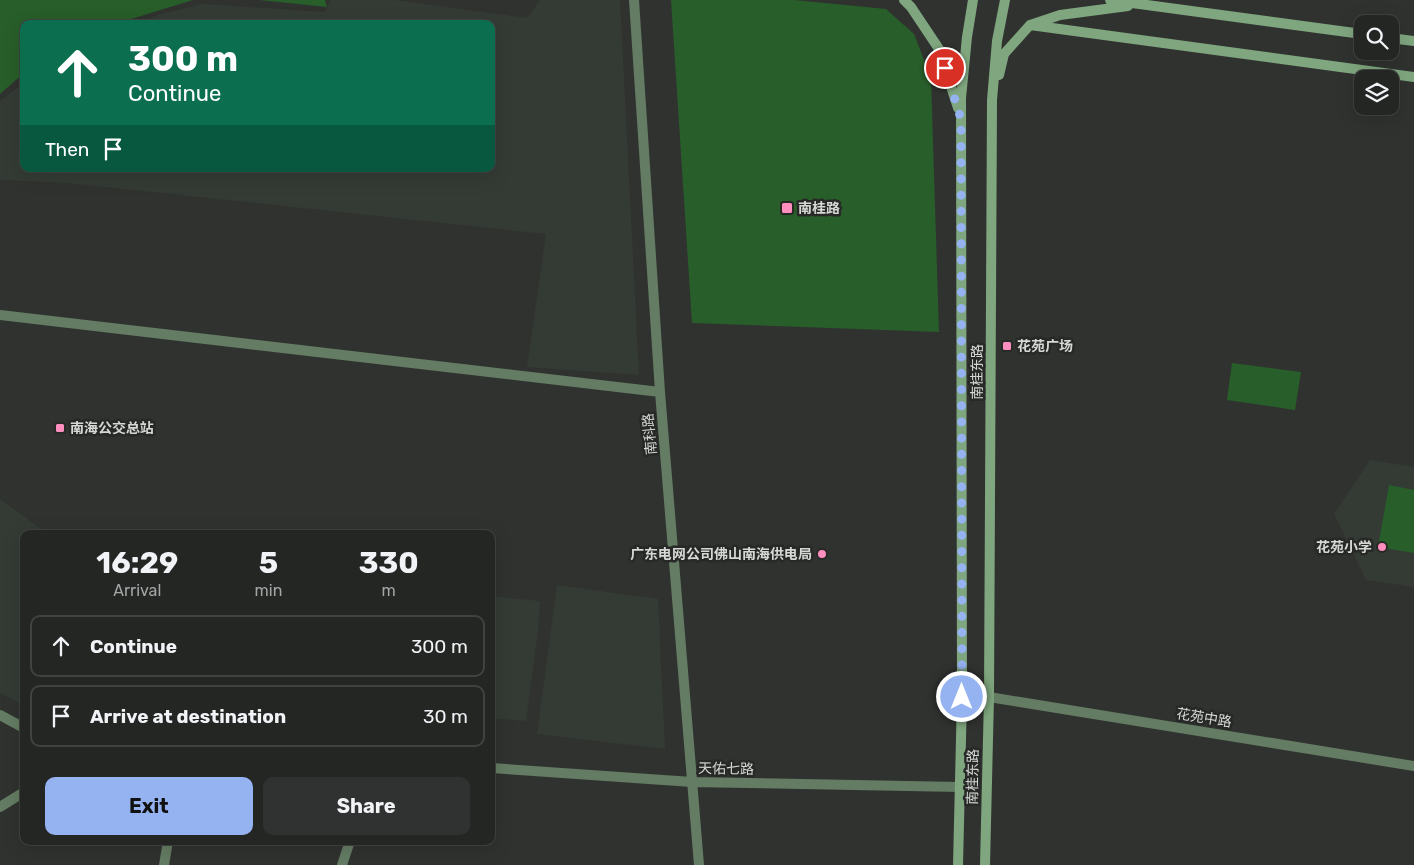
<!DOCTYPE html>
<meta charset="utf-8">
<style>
:root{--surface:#242624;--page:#303231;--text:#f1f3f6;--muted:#a3a5a6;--line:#414341;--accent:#95b2f1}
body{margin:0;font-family:Rubik,"Noto Sans SC",sans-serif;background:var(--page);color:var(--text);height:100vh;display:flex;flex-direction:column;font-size:19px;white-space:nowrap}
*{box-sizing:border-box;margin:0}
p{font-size:16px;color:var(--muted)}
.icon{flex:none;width:28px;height:28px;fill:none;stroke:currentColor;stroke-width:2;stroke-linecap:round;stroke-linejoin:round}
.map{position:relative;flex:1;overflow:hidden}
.details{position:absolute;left:20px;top:530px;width:475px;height:315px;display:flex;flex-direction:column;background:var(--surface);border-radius:10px;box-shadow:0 5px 20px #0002,0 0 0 1px var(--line)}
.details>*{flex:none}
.banner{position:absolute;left:20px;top:20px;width:475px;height:152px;border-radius:10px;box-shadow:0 5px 20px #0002,0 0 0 1px var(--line);background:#0b6e4f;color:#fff;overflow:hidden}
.controls{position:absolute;left:1354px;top:15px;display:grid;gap:10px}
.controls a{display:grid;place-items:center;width:45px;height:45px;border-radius:10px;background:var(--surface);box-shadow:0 5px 20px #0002,0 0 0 1px var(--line);font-size:25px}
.pin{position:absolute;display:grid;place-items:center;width:42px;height:42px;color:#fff;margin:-21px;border:2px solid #fff;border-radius:50%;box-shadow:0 1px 5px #0007}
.me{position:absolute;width:55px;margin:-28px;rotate:0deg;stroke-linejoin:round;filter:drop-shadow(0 0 4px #0008)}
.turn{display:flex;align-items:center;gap:18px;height:105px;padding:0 25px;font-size:22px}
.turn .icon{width:65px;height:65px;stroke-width:2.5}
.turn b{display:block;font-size:35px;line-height:42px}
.then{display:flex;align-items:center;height:48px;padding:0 25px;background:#0003;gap:10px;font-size:19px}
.eta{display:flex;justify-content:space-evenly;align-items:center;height:85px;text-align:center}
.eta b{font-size:30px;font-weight:700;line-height:35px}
.cta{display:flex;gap:10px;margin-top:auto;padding:10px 25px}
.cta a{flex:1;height:58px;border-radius:10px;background:var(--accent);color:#111;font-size:20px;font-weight:700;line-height:58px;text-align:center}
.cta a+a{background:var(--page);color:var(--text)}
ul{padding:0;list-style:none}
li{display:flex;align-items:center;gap:15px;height:62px;margin:0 10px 8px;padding:0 15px;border:2px solid var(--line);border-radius:10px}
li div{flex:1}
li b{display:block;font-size:19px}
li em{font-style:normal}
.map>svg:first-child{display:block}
.built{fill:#343b34}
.green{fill:#285e2a}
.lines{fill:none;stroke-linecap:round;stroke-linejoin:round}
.minor{stroke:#647c63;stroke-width:10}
.tertiary{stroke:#647c63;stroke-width:10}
.secondary{stroke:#7fa67e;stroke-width:10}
.route{stroke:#95b2f1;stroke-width:9;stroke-dasharray:0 16.2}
.poi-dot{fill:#fe8ebd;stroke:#272926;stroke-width:2}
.labels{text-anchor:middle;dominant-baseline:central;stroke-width:5;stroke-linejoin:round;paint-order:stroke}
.poi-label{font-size:14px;font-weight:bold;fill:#d6d8d6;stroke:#272926;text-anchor:start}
.street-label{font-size:14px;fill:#d6d8d6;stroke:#272926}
</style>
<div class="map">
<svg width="1414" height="865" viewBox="0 0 1414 865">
<rect width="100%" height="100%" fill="#303230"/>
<path class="built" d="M331,0H395L527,18L540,0H620L639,375L527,367L546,234L68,183L0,180V101L24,83V169H491V24H137L157,15L203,4L325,12Z
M1370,460L1414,467V587L1366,580L1334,514Z
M0,499L48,534H24V705L0,693Z
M557,585L658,599L665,749L537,734Z
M491,596L540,601L538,631L526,721L491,718Z"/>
<path class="green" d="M0,0H193L115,24H24V73L0,94Z
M259,0H325L327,7Z
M671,0H794L886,9L914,34L931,78L939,332L692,323Z
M1232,363L1301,372L1295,410L1227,400Z
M1389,485L1414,490V553L1378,547Z"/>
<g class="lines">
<path class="minor" d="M0,807L24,792
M164,865L168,841
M342,865L350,841"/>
<path class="tertiary" d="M634,0L660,392L699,865
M0,315L660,392
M989,697L1414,766
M0,715L24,728
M491,768L692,782L960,787"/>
<path class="secondary" d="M904,0L911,7L939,49L958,108
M1110,0L1362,34
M1030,25L1414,77
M1390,38L1414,41
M999,75L1004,54L1030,25L1060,15L1128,6
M958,865L962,697L961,98L967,37L973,0
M985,865L989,697L992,100L997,41L1005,0"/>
</g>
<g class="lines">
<path class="route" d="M945,68L961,119L962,697"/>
</g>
<g class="poi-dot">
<rect x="781" y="202" width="12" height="12" rx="2.5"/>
<rect x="1002" y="341" width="10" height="10" rx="2.5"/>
<rect x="55" y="423" width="10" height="10" rx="2.5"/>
<circle cx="1382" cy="547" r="5"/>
<circle cx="822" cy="554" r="5"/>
</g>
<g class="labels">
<g class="poi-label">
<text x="798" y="208">南桂路</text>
<text x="1017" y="346">花苑广场</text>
<text x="70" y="428">南海公交总站</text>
<text x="1372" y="547" text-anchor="end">花苑小学</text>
<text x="812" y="554" text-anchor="end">广东电网公司佛山南海供电局</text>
</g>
<g class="street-label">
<text transform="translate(977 372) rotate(-90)">南桂东路</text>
<text transform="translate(650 434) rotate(-95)">南科路</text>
<text transform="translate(1204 718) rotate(9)">花苑中路</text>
<text transform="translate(726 769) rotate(1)">天佑七路</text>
<text transform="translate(973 777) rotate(-89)">南桂东路</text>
</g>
</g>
</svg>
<div class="controls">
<a><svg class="icon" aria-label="search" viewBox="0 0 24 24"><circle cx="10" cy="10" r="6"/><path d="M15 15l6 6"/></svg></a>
<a><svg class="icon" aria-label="layers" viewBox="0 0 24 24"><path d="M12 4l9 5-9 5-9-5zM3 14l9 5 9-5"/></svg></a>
</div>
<div class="pin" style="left:945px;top:68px;background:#d93025"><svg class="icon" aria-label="arrive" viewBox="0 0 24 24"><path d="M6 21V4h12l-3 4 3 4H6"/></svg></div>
<svg class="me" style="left:962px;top:697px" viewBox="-20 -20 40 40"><circle r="17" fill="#95b2f1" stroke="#fff" stroke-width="3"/><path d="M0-11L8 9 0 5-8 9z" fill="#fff"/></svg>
<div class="banner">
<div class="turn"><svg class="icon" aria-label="ahead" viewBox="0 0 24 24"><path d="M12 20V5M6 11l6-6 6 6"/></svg><div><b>300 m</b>Continue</div></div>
<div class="then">Then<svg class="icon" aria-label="arrive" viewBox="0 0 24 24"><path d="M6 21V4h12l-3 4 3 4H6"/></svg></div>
</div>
<section class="details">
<div class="eta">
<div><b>16:29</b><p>Arrival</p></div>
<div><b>5</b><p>min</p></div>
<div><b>330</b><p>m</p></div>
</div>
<ul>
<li><svg class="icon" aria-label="ahead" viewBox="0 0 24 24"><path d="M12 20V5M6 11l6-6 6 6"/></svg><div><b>Continue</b></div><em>300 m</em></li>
<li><svg class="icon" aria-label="arrive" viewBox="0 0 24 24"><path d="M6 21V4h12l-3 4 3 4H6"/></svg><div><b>Arrive at destination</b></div><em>30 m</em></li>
</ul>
<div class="cta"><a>Exit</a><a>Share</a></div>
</section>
</div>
